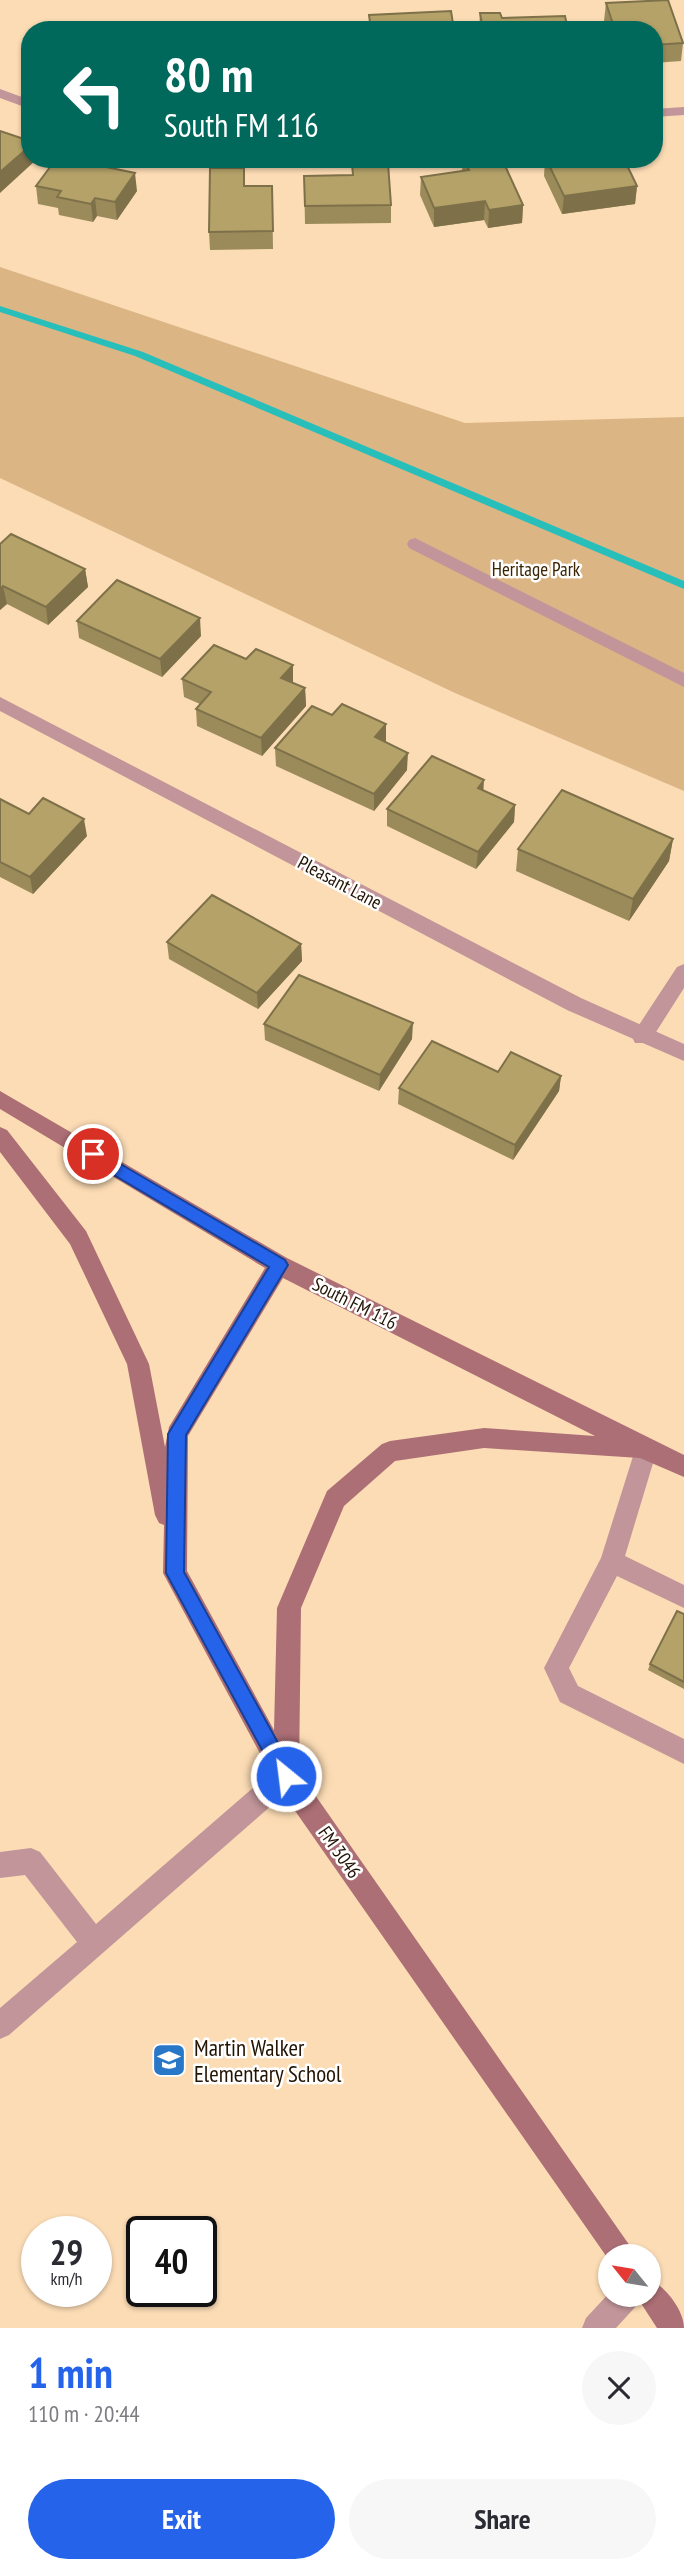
<!DOCTYPE html>
<meta charset="utf-8">
<style>
:root{--surface:#fff;--page:#f7f7f7;--text:#2b2b33;--muted:#7c7c81;--accent:#2563eb}
body{margin:0;font-family:"PT Sans Narrow",sans-serif;background:var(--page);color:var(--text);height:100vh;display:flex;flex-direction:column;font-size:26px;white-space:nowrap}
*{box-sizing:border-box;margin:0}
p{font-size:23px;color:var(--muted)}
.icon{flex:none;width:38px;height:38px;fill:none;stroke:currentColor;stroke-width:2;stroke-linecap:round;stroke-linejoin:round}
.map{position:relative;height:2328px;overflow:hidden}
.panel{display:flex;flex-direction:column;background:var(--surface);flex:1}
.panel>*{flex:none}
.hud{position:absolute;left:21px;top:21px;width:642px;height:147px;border-radius:28px;box-shadow:0 2px 5px #0004;background:#00695c;color:#fff;overflow:hidden}
.needle{width:46px;rotate:300deg}
.fabs{position:absolute;left:598px;top:2244px;display:grid;gap:14px}
.fabs a{display:grid;place-items:center;width:63px;height:63px;border-radius:50%;background:var(--surface);box-shadow:0 2px 5px #0004;font-size:35px}
.speed{position:absolute;left:21px;top:2216px;display:flex;gap:14px;font-size:35px;font-weight:700;text-align:center}
.speed>*{display:grid;place-content:center;width:91px;height:91px;border-radius:50%;background:var(--surface);box-shadow:0 2px 5px #0004;line-height:1}
.speed small{font-size:18px;font-weight:400}
.speed .limit{border:4px solid #111;border-radius:10px;background:#fff;color:#111}
.pin{position:absolute;display:grid;place-items:center;width:60px;height:60px;color:#fff;margin:-30px;border:4px solid #fff;border-radius:50%;box-shadow:0 2px 7px #0007}
.me{position:absolute;width:77px;margin:-38px;rotate:331deg;stroke-linejoin:round;filter:drop-shadow(0 0 5px #0008)}
.turn{display:flex;align-items:center;gap:24px;height:147px;padding:0 28px;font-size:32px}
.turn .icon{width:91px;height:91px;stroke-width:2.5}
.turn b{display:block;font-size:49px;line-height:60px}
.round{display:grid;place-items:center;flex:none;width:74px;height:74px;border-radius:37px;background:var(--page)}
.summary{display:flex;align-items:center;justify-content:space-between;height:119px;padding:0 28px}
h1{font-size:42px;font-weight:700;line-height:52px;color:var(--accent)}
.cta{display:flex;gap:14px;margin-top:auto;padding:14px 28px}
.cta a{flex:1;height:80px;border-radius:42px;background:var(--accent);color:#fff;font-size:28px;font-weight:700;line-height:80px;text-align:center}
.cta a+a{background:var(--page);color:var(--text)}
.map>svg:first-child{display:block}
.green{fill:#dcb585}
.lines{fill:none;stroke-linecap:round;stroke-linejoin:round}
.stream{fill:#28bfbb;fill-rule:evenodd}
.lane{fill:#c19599;fill-rule:evenodd}
.street{fill:#c19599;fill-rule:evenodd}
.secondary{fill:#ad6f76;fill-rule:evenodd}
.wall{fill:#9b8b5a}
.shaded-wall{fill:#7e714a}
.building{fill:#b4a269;stroke:#7e714a;stroke-width:2}
.route{fill:#2563eb;stroke:#184099;stroke-width:2}
.labels{text-anchor:middle;dominant-baseline:central;stroke-width:5;stroke-linejoin:round;paint-order:stroke}
.park-label{font-size:19px;fill:#3b2401;stroke:#fff}
.street-label{font-size:19px;fill:#231403;stroke:#fff}
.near-poi-label{font-size:23px;fill:#231403;stroke:#fff;text-anchor:start}
</style>
<div class="map">
<svg width="684" height="2328" viewBox="0 0 684 2328">
<rect width="100%" height="100%" fill="#fcdcb5"/>
<path class="green" d="M0,267L465,423L684,417V791L455,693L0,478Z"/>
<g class="lines">
<path class="stream" d="M0,306L143,352L684,581V589L135,356L0,312Z"/>
<path class="lane" d="M415,538L684,673V687L409,548L407,544L409,540Z
M684,964V988L649,1043H635L632,1037L635,1031L677,967Z
M646,1440L654,1443L657,1450L625,1556L684,1585V1608L617,1576L569,1668L578,1686L684,1739V1764L560,1702L544,1668L601,1558L635,1450L638,1443Z
M286,1763L295,1767L299,1776L295,1785L9,2035L0,2039V2008L77,1942L25,1875L0,1878V1852L31,1848L40,1852L96,1924L277,1767Z
M611,2291V2294H642L638,2304L616,2328H582L586,2318Z"/>
<path class="street" d="M0,89L30,100V109L0,98Z
M684,107V115L654,117V109Z
M0,697L581,998L684,1044V1061L567,1010L0,711Z"/>
<path class="secondary" d="M0,1091L287,1258L684,1455V1477L640,1458L484,1448L395,1461L344,1506L301,1608L299,1772L637,2256H611V2263L277,1785L163,1573L164,1525L159,1523L155,1515L127,1364L70,1244L0,1152V1127L7,1130L86,1231L149,1364L165,1447L169,1427L265,1268L0,1109ZM283,1278L595,1436L484,1428L390,1441L382,1444L327,1491L277,1608L274,1730L187,1571L188,1436Z
M649,2279C665,2286 684,2310 684,2328H657L635,2294H649Z"/>
</g>
<path class="wall" d="M606,3L683,43L681,61L654,63V30H607L604,21Z
M480,13L502,18L568,30H479Z
M56,159H99V165L137,191L117,220L97,216L93,222L59,215L58,208L38,204L36,186Z
M463,159L523,205L522,223L488,228L484,220L434,227L420,195L421,177L462,171Z
M545,159H624L637,186L635,204L562,214L544,176Z
M352,164L391,205V223L305,224L304,176L352,175Z
M244,168V186H272L273,249L210,250L209,232Z
M0,544L85,569L88,587L48,625L7,604L0,610Z
M77,621L201,636L162,677L79,638Z
M246,659L293,665V683L305,688L306,706L262,756L197,726L196,709L200,704L184,697L182,679Z
M386,741L385,742L407,770L374,811L276,766L275,748Z
M0,799L29,814L87,836L33,894L0,877Z
M515,805L514,822L476,869L387,826V809Z
M673,839L669,861L629,921L516,871L518,849Z
M167,942L301,944L302,961L258,1009L169,959Z
M264,1024L412,1039L379,1091L265,1040Z
M498,1072L561,1076L559,1091L513,1160L398,1104L399,1088Z
M684,1614V1689L648,1670L650,1664Z"/>
<path class="shaded-wall" d="M30,146V159H36V160L0,193V172Z
M96,159H99L100,175L92,164Z
M135,173L137,191L117,220L115,202Z
M637,186L635,204L562,214L564,196Z
M95,198L97,216L93,222L91,204Z
M485,201L484,220L434,227V208Z
M523,205L522,223L488,228L489,210Z
M85,569L88,587L48,625L46,607Z
M3,586L7,604L0,610V590Z
M200,618L201,636L162,677L160,659Z
M293,665V683L281,678Z
M305,688L306,706L262,756L261,738Z
M386,724V741L374,755L375,737Z
M408,753L407,770L374,811V794Z
M484,780L483,797L478,788Z
M515,805L514,822L476,869L478,852Z
M84,819L87,836L33,894L30,877Z
M673,839L669,861L629,921L633,899Z
M301,944L302,961L258,1009L257,993Z
M413,1023L412,1039L379,1091L380,1075Z
M561,1076L559,1091L513,1160L515,1145Z"/>
<path class="building" d="M668,0L683,43L654,45V30H615L606,3Z
M451,11L454,30H371L369,15Z
M480,13H500L502,18L565,16L568,30H483Z
M0,131L30,141V146L0,172Z
M56,159H96L92,164L135,173L115,202L95,198L91,204L57,197L61,191L36,186Z
M463,159H502L523,205L489,210L485,201L434,208L421,177L469,170Z
M546,159H624L637,186L564,196Z
M388,163L391,205L305,206L304,176L353,175L352,164Z
M210,168H244V186H272L273,231L209,232Z
M11,534L85,569L46,607L3,586L0,590V544Z
M117,580L200,618L160,659L77,621Z
M214,645L246,659L256,649L293,665L281,678L305,688L261,738L196,709L211,692L182,679Z
M342,704L386,724L375,737L408,753L374,794L275,748L312,706L332,715Z
M432,756L484,780L478,788L515,805L478,852L387,809Z
M562,790L673,839L633,899L518,849Z
M43,798L84,819L30,877L0,862V799L29,814Z
M212,895L301,944L257,993L167,942Z
M299,975L413,1023L380,1075L264,1024Z
M432,1041L498,1072L511,1052L561,1076L515,1145L399,1088Z
M677,1611L684,1614V1682L650,1664Z"/>
<path class="route" d="M93,1148L285,1260L288,1265L186,1435L184,1572L293,1770L296,1776L293,1783L286,1786L280,1783L166,1573L168,1434L269,1267L87,1159L85,1154Z"/>
<defs>
<g id="school-square" transform="scale(1.75)"><rect x="-9" y="-9" width="18" height="18" rx="4" fill="#2977c7" stroke="#fff"/><path d="M0-5L7-2L0 1L-7-2ZM-4 1L0 2.5L4 1V4Q0 6-4 4Z" fill="#fff"/></g>
</defs>
<g fill-rule="evenodd">
<use href="#school-square" x="169" y="2060"/>
</g>
<g class="labels">
<g class="park-label">
<text x="536" y="569">Heritage Park</text>
</g>
<g class="street-label">
<text transform="translate(340 882) rotate(28)">Pleasant Lane</text>
<text transform="translate(355 1303) rotate(27)">South FM 116</text>
<text transform="translate(340 1852) rotate(55)">FM 3046</text>
</g>
<g class="near-poi-label">
<text x="194" y="2047">Martin Walker<tspan x="194" dy="26">Elementary School</tspan></text>
</g>
</g>
</svg>
<div class="fabs">
<a><svg class="needle" viewBox="-14 -14 28 28"><path d="M0-13l5 13h-10z" fill="#e53935"/><path d="M0 13l5-13h-10z" fill="#7c7c81"/></svg></a>
</div>
<div class="speed"><div>29<small>km/h</small></div><div class="limit">40</div></div>
<div class="pin" style="left:93px;top:1154px;background:#d93025"><svg class="icon" aria-label="arrive" viewBox="0 0 24 24"><path d="M6 21V4h12l-3 4 3 4H6"/></svg></div>
<svg class="me" style="left:286px;top:1776px" viewBox="-20 -20 40 40"><circle r="17" fill="#2563eb" stroke="#fff" stroke-width="3"/><path d="M0-11L8 9 0 5-8 9z" fill="#fff"/></svg>
<div class="hud">
<div class="turn"><svg class="icon" aria-label="left" viewBox="0 0 24 24"><path d="M17 20v-9H6M10 6l-5 5 5 5"/></svg><div><b>80 m</b>South FM 116</div></div>
</div>
</div>
<section class="panel">
<div class="summary"><div><h1>1 min</h1><p>110 m · 20:44</p></div><a class="round"><svg class="icon" aria-label="close" viewBox="0 0 24 24"><path d="M6 6l12 12M18 6L6 18"/></svg></a></div>
<div class="cta"><a>Exit</a><a>Share</a></div>
</section>
